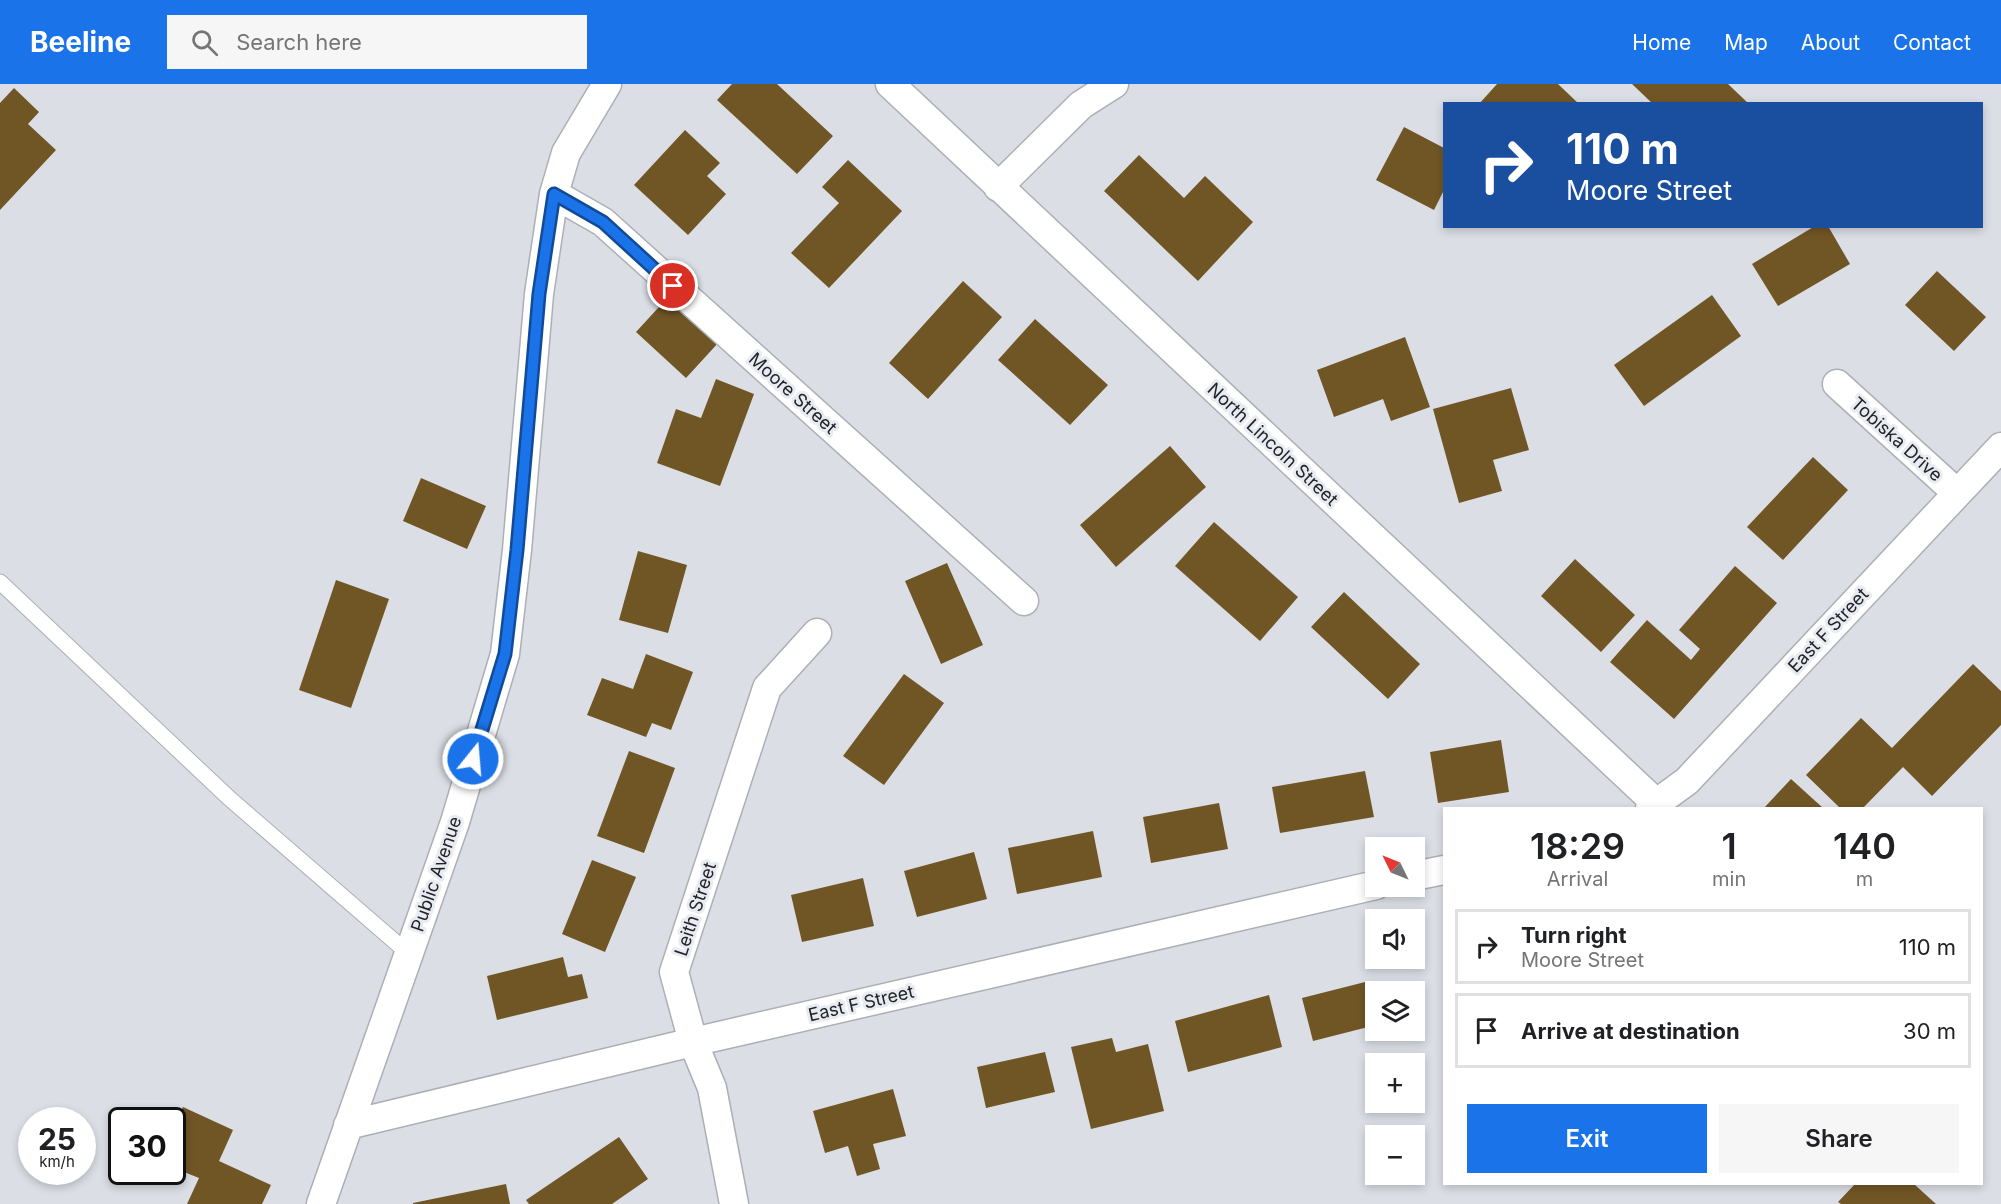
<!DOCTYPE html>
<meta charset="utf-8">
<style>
:root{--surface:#fff;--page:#f6f6f6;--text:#202124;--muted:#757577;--line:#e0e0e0;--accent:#1a73e8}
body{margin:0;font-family:Inter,sans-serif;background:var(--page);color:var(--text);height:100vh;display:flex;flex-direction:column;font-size:22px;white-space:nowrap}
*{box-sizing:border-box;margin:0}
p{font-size:20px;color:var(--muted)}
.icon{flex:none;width:33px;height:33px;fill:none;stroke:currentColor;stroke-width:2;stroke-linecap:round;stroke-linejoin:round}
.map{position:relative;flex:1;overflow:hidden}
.details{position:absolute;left:1443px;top:723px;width:540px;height:378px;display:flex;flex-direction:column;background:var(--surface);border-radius:0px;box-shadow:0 3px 9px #0003}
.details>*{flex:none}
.banner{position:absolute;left:1443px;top:18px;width:540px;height:126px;border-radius:0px;box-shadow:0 3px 9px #0003;background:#1a4fa0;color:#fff;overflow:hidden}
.needle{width:39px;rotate:313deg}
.controls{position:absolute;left:1365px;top:753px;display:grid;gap:12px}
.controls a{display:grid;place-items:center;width:60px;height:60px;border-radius:0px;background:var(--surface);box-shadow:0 3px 9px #0003;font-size:30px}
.speed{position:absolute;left:18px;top:1023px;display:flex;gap:12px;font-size:30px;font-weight:700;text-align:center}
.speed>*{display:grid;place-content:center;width:78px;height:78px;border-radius:50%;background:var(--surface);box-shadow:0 3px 9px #0003;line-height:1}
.speed small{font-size:15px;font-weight:400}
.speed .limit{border:3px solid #111;border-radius:9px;background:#fff;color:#111}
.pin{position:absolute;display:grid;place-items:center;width:51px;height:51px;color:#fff;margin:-26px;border:3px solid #fff;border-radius:50%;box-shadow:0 2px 6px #0007}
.me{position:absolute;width:66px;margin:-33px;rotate:17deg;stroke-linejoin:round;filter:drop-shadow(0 0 4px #0008)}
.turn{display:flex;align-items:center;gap:21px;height:126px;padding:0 24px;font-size:27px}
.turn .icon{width:78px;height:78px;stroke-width:2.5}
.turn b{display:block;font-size:42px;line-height:51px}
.eta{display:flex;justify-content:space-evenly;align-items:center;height:102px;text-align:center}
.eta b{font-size:36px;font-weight:600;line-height:42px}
.cta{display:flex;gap:12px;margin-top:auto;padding:12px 24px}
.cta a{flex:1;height:69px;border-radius:0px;background:var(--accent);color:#fff;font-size:24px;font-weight:600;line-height:69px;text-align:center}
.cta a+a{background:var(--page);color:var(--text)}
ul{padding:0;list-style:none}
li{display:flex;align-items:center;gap:18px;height:75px;margin:0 12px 9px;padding:0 12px;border:3px solid var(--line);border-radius:0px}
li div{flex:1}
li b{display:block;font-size:22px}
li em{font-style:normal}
header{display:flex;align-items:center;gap:36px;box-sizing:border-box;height:84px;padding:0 30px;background:var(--accent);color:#fff}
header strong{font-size:28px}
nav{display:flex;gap:33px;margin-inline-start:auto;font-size:21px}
.search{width:420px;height:54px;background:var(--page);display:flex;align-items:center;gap:15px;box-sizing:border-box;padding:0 21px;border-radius:0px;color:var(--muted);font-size:22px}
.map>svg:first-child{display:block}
.building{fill:#715625}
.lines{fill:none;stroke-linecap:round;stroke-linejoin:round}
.service-casing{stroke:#acafb6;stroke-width:17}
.minor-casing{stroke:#acafb6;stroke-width:31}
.service{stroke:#fff;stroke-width:15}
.minor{stroke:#fff;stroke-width:28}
.route-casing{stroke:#114b97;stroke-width:15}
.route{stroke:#1a73e8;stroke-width:10}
.labels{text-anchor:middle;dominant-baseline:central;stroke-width:6;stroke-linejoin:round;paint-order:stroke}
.street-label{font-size:18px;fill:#222326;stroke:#e8ecf2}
</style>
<header>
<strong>Beeline</strong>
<div class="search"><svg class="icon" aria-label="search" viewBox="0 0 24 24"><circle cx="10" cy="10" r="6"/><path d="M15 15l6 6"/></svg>Search here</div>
<nav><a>Home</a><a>Map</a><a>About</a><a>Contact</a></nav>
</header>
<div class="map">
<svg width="2001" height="1120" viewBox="0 0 2001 1120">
<rect width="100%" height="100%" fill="#dbdee5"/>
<path class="building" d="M732,0H777L833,52L797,90L717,16Z
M1497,0H1558L1579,20H1479Z
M1632,0H1728L1749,20H1653Z
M14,4L39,28L28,40L56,66L0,126V19Z
M1404,43L1444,64V106L1434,126L1376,96Z
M685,46L720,79L707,92L726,110L688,151L634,101Z
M1139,71L1184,114L1205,92L1253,138L1198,197L1104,107Z
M848,76L902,127L829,204L791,169L839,119L822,103Z
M1815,142H1828L1850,180L1778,222L1752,180Z
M1937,187L1986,233L1954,267L1905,221Z
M963,197L1002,233L928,315L889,279Z
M1712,211L1741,252L1644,322L1614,281Z
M669,212L719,258L686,294L636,248Z
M1035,235L1108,301L1070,341L998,276Z
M1405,253L1430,323L1391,337L1383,315L1334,333L1317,286Z
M716,295L754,310L720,402L657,379L676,325L701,334Z
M1511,304L1529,366L1493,376L1502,407L1459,419L1433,325Z
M1170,362L1206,403L1116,483L1080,441Z
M1813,373L1848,406L1783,476L1747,443Z
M421,394L486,422L467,465L403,437Z
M1214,438L1298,513L1260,557L1175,482Z
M638,467L687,481L668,549L619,536Z
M1575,475L1635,531L1601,568L1541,512Z
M947,479L983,561L941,580L905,497Z
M1735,482L1777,519L1674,635L1610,578L1647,536L1691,576L1700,565L1679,546Z
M336,496L389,515L351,624L299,606Z
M1344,508L1420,580L1388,615L1311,543Z
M646,570L693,588L671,646L652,639L646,653L587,631L602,594L633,605Z
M1973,580L2001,607V641L1932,712L1903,683L1863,724H1840L1806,691L1861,634L1892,664Z
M904,590L944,619L884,701L843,672Z
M1501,656L1509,708L1438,719L1430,668Z
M629,667L675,684L644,769L597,752Z
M1365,687L1374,733L1280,749L1272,703Z
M1791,695L1823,724H1764Z
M1219,719L1228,765L1151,779L1143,733Z
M1093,747L1102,793L1017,810L1008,764Z
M974,768L987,815L917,833L904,787Z
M592,776L636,793L605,868L562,850Z
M863,794L874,842L802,858L791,811Z
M563,873L568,893L582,890L588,914L497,936L487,892Z
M1369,897L1376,925V941L1313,957L1302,914Z
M1269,911L1282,963L1188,988L1175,937Z
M1112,954L1116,968L1148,960L1164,1027L1091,1045L1071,963Z
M1045,968L1055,1008L986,1024L977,983Z
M893,1005L906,1052L873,1060L880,1085L857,1092L848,1062L825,1069L813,1027Z
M183,1023L233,1046L219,1077L271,1101L262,1120H187L199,1094L179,1086L185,1072L172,1066V1045Z
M619,1053L648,1095L612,1120H529L526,1116Z
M506,1100L510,1120H413V1119Z
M1855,1100H1914L1936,1120H1841L1838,1118Z"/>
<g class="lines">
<g class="service-casing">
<path id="service" d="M0,498L229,714L408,869"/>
</g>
<g class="minor-casing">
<path id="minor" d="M890,0L1657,720L1659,724
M998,103L1081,21L1114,0
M554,110L603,138L1024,517
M1837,300L1957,409
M1650,724L1687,697L2001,363
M1414,792L1444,786
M348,1041L693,958L1376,801
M321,1120L455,738L505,570L517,466L539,210L554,110L566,69L607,0
M734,1120L712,1004L693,958L674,888L767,604L817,549"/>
</g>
<use href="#service" class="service"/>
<use href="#minor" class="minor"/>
</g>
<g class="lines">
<g class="route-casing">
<path id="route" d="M473,675L505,570L517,466L539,210L554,110L603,138L673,202"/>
</g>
<use href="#route" class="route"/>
</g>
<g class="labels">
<g class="street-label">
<text transform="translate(793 309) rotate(42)">Moore Street</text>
<text transform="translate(1897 355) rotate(42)">Tobiska Drive</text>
<text transform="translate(1273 360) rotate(43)">North Lincoln Street</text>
<text transform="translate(1828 546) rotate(-47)">East F Street</text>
<text transform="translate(436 790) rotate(-71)">Public Avenue</text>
<text transform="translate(695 825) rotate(-72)">Leith Street</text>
<text transform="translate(861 919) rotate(-13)">East F Street</text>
</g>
</g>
</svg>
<div class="controls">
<a><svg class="needle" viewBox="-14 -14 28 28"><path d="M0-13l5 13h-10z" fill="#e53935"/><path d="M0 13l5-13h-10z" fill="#757577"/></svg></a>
<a><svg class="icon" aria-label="sound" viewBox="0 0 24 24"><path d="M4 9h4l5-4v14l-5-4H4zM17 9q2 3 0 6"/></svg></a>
<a><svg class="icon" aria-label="layers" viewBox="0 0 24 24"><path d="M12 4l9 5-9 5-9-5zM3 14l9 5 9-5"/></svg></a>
<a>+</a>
<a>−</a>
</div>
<div class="speed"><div>25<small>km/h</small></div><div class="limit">30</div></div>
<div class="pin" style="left:673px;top:202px;background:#d93025"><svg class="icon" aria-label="arrive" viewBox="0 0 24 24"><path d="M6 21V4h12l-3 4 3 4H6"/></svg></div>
<svg class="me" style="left:473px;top:675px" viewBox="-20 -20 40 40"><circle r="17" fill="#1a73e8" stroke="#fff" stroke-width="3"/><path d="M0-11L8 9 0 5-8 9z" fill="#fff"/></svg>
<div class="banner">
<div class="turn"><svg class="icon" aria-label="right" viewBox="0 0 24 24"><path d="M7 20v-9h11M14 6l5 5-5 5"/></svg><div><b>110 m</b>Moore Street</div></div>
</div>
<section class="details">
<div class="eta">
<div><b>18:29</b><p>Arrival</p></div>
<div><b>1</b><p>min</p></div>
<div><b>140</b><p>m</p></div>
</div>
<ul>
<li><svg class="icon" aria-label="right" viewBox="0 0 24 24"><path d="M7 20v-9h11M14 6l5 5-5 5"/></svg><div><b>Turn right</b><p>Moore Street</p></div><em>110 m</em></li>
<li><svg class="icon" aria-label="arrive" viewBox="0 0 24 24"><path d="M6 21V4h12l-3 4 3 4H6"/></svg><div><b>Arrive at destination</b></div><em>30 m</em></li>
</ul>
<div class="cta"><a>Exit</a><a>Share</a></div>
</section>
</div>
